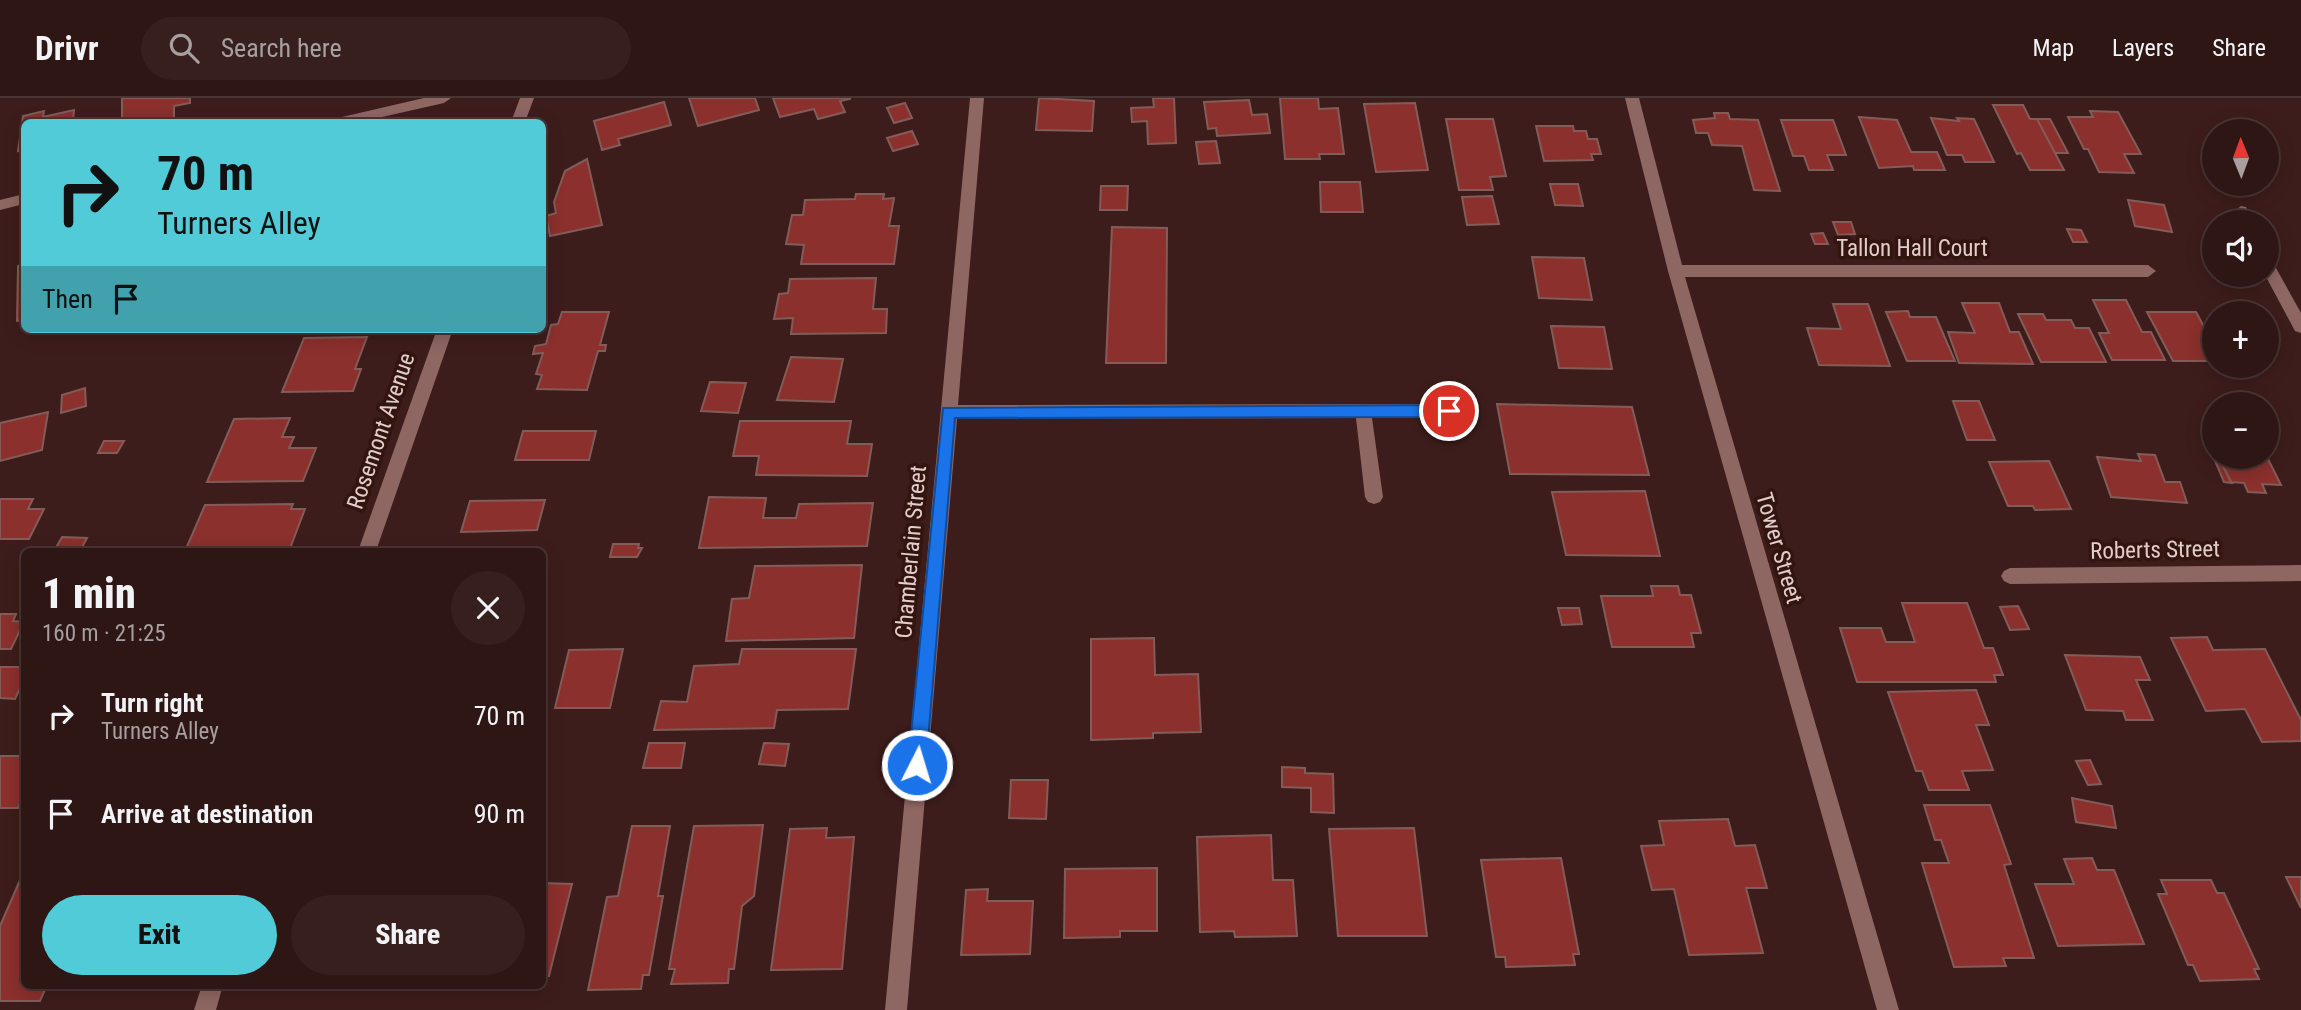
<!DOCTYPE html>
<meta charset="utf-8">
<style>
:root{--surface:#2e1614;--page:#361f1d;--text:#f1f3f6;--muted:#a79fa0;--line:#493534;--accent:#52cbd9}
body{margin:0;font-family:"Roboto Condensed",sans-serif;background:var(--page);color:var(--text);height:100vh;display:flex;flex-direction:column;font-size:26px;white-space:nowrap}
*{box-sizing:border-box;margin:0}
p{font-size:23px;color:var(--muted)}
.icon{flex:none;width:38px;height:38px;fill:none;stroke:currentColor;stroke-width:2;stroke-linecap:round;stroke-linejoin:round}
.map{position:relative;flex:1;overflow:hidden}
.side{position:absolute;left:21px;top:450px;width:525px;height:441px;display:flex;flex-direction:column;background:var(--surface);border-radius:10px;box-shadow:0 4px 18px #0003,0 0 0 2px var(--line)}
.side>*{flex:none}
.guide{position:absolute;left:21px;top:21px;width:525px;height:214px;border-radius:10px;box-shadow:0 4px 18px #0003,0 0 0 2px var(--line);background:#52cbd9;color:#111;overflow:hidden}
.needle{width:46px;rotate:359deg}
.tools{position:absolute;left:2202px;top:21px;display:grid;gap:14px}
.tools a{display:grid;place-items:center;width:77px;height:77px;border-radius:50%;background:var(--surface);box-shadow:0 4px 18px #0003,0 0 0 2px var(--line);font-size:35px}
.pin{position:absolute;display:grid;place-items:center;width:60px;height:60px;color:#fff;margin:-30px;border:4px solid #fff;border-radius:50%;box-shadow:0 2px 7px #0007}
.me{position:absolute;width:77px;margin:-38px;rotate:5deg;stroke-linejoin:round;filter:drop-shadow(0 0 5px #0008)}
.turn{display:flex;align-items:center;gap:24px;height:147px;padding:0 21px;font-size:32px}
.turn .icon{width:91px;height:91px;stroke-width:2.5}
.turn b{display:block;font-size:49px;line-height:60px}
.then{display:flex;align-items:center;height:66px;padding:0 21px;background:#0003;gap:14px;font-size:26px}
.round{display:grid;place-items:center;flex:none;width:74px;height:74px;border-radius:37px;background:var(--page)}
.overview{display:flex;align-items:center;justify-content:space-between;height:119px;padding:0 21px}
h1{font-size:42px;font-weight:800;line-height:52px}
.cta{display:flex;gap:14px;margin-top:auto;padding:14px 21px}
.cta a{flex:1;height:80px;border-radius:42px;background:var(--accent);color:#111;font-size:28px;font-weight:800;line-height:80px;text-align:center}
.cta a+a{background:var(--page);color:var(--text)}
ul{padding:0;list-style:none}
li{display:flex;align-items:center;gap:21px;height:98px;padding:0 21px}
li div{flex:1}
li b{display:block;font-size:26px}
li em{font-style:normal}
header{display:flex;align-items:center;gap:42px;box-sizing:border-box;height:98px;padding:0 35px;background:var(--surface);border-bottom:2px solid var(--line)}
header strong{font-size:33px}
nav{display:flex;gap:38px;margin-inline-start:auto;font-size:24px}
.search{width:490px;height:63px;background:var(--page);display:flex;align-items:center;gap:18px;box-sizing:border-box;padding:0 24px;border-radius:38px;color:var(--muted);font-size:26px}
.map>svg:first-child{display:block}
.building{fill:#8b302d;stroke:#825c58;stroke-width:2}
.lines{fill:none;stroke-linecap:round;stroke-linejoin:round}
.minor{fill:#8e6763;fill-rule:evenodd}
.route{fill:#1a73e8;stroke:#114b97;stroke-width:2}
.labels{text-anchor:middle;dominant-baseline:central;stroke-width:7;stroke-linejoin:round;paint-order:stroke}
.street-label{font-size:23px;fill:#e3cdca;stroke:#321411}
</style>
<header>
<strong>Drivr</strong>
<div class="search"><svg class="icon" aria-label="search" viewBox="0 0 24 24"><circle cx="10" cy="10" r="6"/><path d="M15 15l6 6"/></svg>Search here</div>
<nav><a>Map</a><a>Layers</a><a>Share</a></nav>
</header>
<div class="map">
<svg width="2301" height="912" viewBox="0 0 2301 912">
<rect width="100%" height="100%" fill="#3d1d1b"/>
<path class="building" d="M122,0H190V5L174,8V22L122,24Z
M689,0H755L759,12L698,28Z
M773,0H850V1L840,3L845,14L818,21L814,11L780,19Z
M1039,0L1094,3L1092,33L1036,32Z
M1153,0H1174L1176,45L1148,46L1147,23L1132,24L1131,10L1154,9Z
M1280,0H1318L1319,11L1338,10L1344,56H1319L1320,61H1285Z
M1249,2L1252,17L1267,16L1270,35L1217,38L1216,30L1208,31L1204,4Z
M664,4L671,27L618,41L620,47L602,52L594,23Z
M905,5L912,20L894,25L887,10Z
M1415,5L1428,72L1376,74L1364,6Z
M1993,7H2023L2030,21H2037L2064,72H2030L2021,55L2017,56Z
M74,12L73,24H24V51L18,53L23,18L44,13L43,19Z
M2090,13L2118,14L2141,56H2124L2134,75L2099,74L2088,51H2084L2068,19H2093Z
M1714,15H1728L1730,21L1758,22L1780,93L1754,92L1742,48L1712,47L1708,35H1696L1693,22L1715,20Z
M1859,19L1897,22L1911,54H1937L1945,72H1914L1913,68L1879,70Z
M1931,20L1959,23L1957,20L1974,21L1994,64H1965L1962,57H1947Z
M1446,21H1493L1506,78L1490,79L1493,92H1459Z
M2037,21H2050L2068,55H2055Z
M1781,22H1833L1846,57H1827L1833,72H1809L1804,58H1793Z
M1536,28H1573L1574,33H1586L1588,41H1597L1601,56H1591L1593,62L1544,63Z
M912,33L918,46L893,53L887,40Z
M1216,43L1220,65L1199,66L1196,44Z
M587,61L602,127L550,138L546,118L556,115L554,104L565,73Z
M1320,84H1360L1363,114H1321Z
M1550,86H1578L1583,108L1555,107Z
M1101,88H1128L1127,112H1100Z
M856,96H884L883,101L894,100L889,128H899L894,166H801L804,147L786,146L792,117H803L805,102L855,101Z
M1492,98L1499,126L1467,127L1462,99Z
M2128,102L2164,107L2172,134L2135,128Z
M1833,124H1851L1855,136L1838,137Z
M1112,129L1167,130L1166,265H1106Z
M2067,131L2081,132L2087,144H2073Z
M1823,135L1828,146H1815L1811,136Z
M1532,159L1584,160L1592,202L1539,200Z
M24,166V221L17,223L18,168Z
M876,180L873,211H887L886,235L791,236L793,220L774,221L779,196L788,195L790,181Z
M2093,202H2126L2142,234H2151L2165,262H2112L2099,235H2109Z
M1962,205H1999L2010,234H2019L2033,266L1959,265L1948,234L1975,235Z
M1833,206H1868L1890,268L1819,267L1807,230L1841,231Z
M1908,213L1910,219H1936L1955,263H1907L1886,214Z
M562,214H609L600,247H606L605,253H598L587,292L537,291L542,277L536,276L543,255L533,256L535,248L546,246L551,227L558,226Z
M2147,214H2196L2214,247V263H2173Z
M2018,216H2043L2046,222H2071L2075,230H2089L2106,264H2041Z
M1551,228L1604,229L1612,271L1559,270Z
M367,239L355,271H361L353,293L282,294L304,240Z
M791,259L843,261L834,304L777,302Z
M710,284L746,285L738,315L701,313Z
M85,290L86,308L61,315L62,297Z
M1953,303H1979L1995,342H1967Z
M1497,306L1632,309L1649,377L1510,376Z
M48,314L42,352L0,363V325Z
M290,320L282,339H294L289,350H316L303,383L207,384L234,321Z
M740,323H851L847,346H872L867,378L756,377L759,358H733Z
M523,333H596L589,362H515Z
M2205,339L2214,351V359H2218L2232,385L2224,384Z
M104,343H124L117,355H98Z
M2138,356L2155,357L2165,384H2180L2187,405L2111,399L2097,359L2141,363Z
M2266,357L2281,387L2262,386L2266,395L2248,394L2244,385L2231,384L2218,359H2266Z
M2049,363L2071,411L2035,412L2033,408H2008L1989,364Z
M1645,393L1660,458L1566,457L1552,394Z
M709,399L766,400L763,420H796L799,406L873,405L867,448L699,450Z
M0,401H33L28,411H44L29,441H0Z
M545,402L537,432L461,434L470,403Z
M293,406L291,411H305L289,453H185L205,407Z
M62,439L87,440L80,453H54Z
M613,446H639L638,450H642L637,459H610Z
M862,467L854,540L726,543L732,501L749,500L755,468Z
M1651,488H1678L1680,497H1691L1701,535H1691L1694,549H1612L1601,498H1653Z
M1902,505H1967L1984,550H1993L2003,577H1994L1996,584H1857L1840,530H1881L1886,544H1915Z
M2018,508L2029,531L2010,532L2000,509Z
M1558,510H1579L1582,526L1562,527Z
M0,516H16L13,523L24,524L11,551H0Z
M2207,539L2213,552L2265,551L2301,622V643L2262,644L2245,611L2206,613L2171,540Z
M1154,540L1155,577L1198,576L1201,634L1153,635V640L1091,642V541Z
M623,551L610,610H555L569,552Z
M742,551H856L848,611L777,612L774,630L654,632L661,603L687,604L694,568L739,566Z
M2065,557L2140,559L2150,582H2136L2153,622H2126L2123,613L2086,612Z
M0,569H24V582L15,601L0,600Z
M1976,592L1989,627H1976L1993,672L1962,673L1969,692H1929L1922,673H1916L1888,594Z
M649,645H685L681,670H643Z
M764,645L789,646L785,668L759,666Z
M0,658H24V696L18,710H0Z
M2090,662L2101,686L2088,687L2076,663Z
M1282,669L1305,670V675L1333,676L1334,715L1311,714V690L1282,689Z
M1011,682H1048L1046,721L1009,720Z
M2072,700L2112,708L2116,730L2076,724Z
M1924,707H1990L2011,766L2004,767L2034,860H2003L2006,868L1954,869L1922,765H1949L1941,742H1935Z
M1728,721L1735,748L1755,747L1767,790H1746L1763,855L1689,857L1674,791L1652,792L1641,748L1664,747L1659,723Z
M763,727L754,798L742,808L734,871H729L728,885L671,886L675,871H669L694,728Z
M632,728H670L658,798H663L649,877H643L641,891L588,892L607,799L618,798Z
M827,730L826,740L854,739L842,871L771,872L790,731Z
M1414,730L1427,838H1338L1329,731Z
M1271,737L1273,782H1293L1297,838L1235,839L1234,833L1200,834L1197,739Z
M1561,760L1579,856H1573L1575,867L1506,869L1505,859H1496L1481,762Z
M2092,760L2097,772H2114L2144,846L2058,848L2035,786H2074L2064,761Z
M1157,770V833H1120V839L1064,840L1065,771Z
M24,773V887H47L40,903H0V828Z
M2286,779H2301V810Z
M2161,782H2211L2217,795H2224L2259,871H2254L2259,881L2200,883L2193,867H2188L2158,796H2167Z
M542,785L572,786L549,878H542Z
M988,791L987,803H1033L1030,856L961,857L966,792Z"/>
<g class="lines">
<path class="minor" d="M424,0H451L444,5L360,24H335L342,19Z
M520,0H534L525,24H511Z
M970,0H984L958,307L1449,306L1455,308L1457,313L1455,318L1449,320H1372L1383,399L1380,404L1374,406L1368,404L1365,399L1356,320L957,321L907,912H885Z
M1625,0H1639L1682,167H2148L2156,173L2148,179H1685L1899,912H1877L1668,173Z
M24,96V106L0,112V102Z
M2241,108L2246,109L2254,124H2240L2234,113Z
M2266,159L2271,161L2301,215V235L2295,233L2265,177Z
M437,231H453L376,453H358Z
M2301,467V483L2010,486L2004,483L2001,478L2004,473L2010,470Z
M202,887H223L216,912H194Z"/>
</g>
<path class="route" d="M1449,307L1457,313L1449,319L955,320L926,667L923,673L917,676L911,673L908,667L943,310Z"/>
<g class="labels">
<g class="street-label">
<text x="1912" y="150">Tallon Hall Court</text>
<text transform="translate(381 333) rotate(-71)">Rosemont Avenue</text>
<text transform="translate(1779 450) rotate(74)">Tower Street</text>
<text transform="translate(2155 452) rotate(-1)">Roberts Street</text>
<text transform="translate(911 454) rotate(-85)">Chamberlain Street</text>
</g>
</g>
</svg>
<div class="tools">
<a><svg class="needle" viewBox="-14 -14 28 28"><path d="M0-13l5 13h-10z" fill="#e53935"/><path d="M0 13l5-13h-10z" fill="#a79fa0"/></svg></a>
<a><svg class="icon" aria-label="sound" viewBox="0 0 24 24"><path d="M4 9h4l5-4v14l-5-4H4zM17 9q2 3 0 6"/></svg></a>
<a>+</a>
<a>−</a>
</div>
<div class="pin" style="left:1449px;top:313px;background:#d93025"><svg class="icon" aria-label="arrive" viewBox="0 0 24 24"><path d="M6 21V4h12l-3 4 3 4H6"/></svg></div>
<svg class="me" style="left:917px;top:667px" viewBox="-20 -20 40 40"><circle r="17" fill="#1a73e8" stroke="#fff" stroke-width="3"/><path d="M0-11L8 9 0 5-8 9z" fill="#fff"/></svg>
<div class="guide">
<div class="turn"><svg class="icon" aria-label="right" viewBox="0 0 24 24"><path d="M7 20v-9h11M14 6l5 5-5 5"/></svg><div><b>70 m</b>Turners Alley</div></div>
<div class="then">Then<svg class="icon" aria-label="arrive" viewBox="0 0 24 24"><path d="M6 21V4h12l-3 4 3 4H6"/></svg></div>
</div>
<section class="side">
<div class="overview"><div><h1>1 min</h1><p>160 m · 21:25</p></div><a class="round"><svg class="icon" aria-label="close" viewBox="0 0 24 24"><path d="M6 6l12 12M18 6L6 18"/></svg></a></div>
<ul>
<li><svg class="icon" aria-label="right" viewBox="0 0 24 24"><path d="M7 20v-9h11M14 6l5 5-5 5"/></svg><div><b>Turn right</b><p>Turners Alley</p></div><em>70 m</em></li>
<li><svg class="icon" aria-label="arrive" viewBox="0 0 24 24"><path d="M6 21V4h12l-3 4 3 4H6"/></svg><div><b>Arrive at destination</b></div><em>90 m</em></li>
</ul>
<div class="cta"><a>Exit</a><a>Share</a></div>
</section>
</div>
